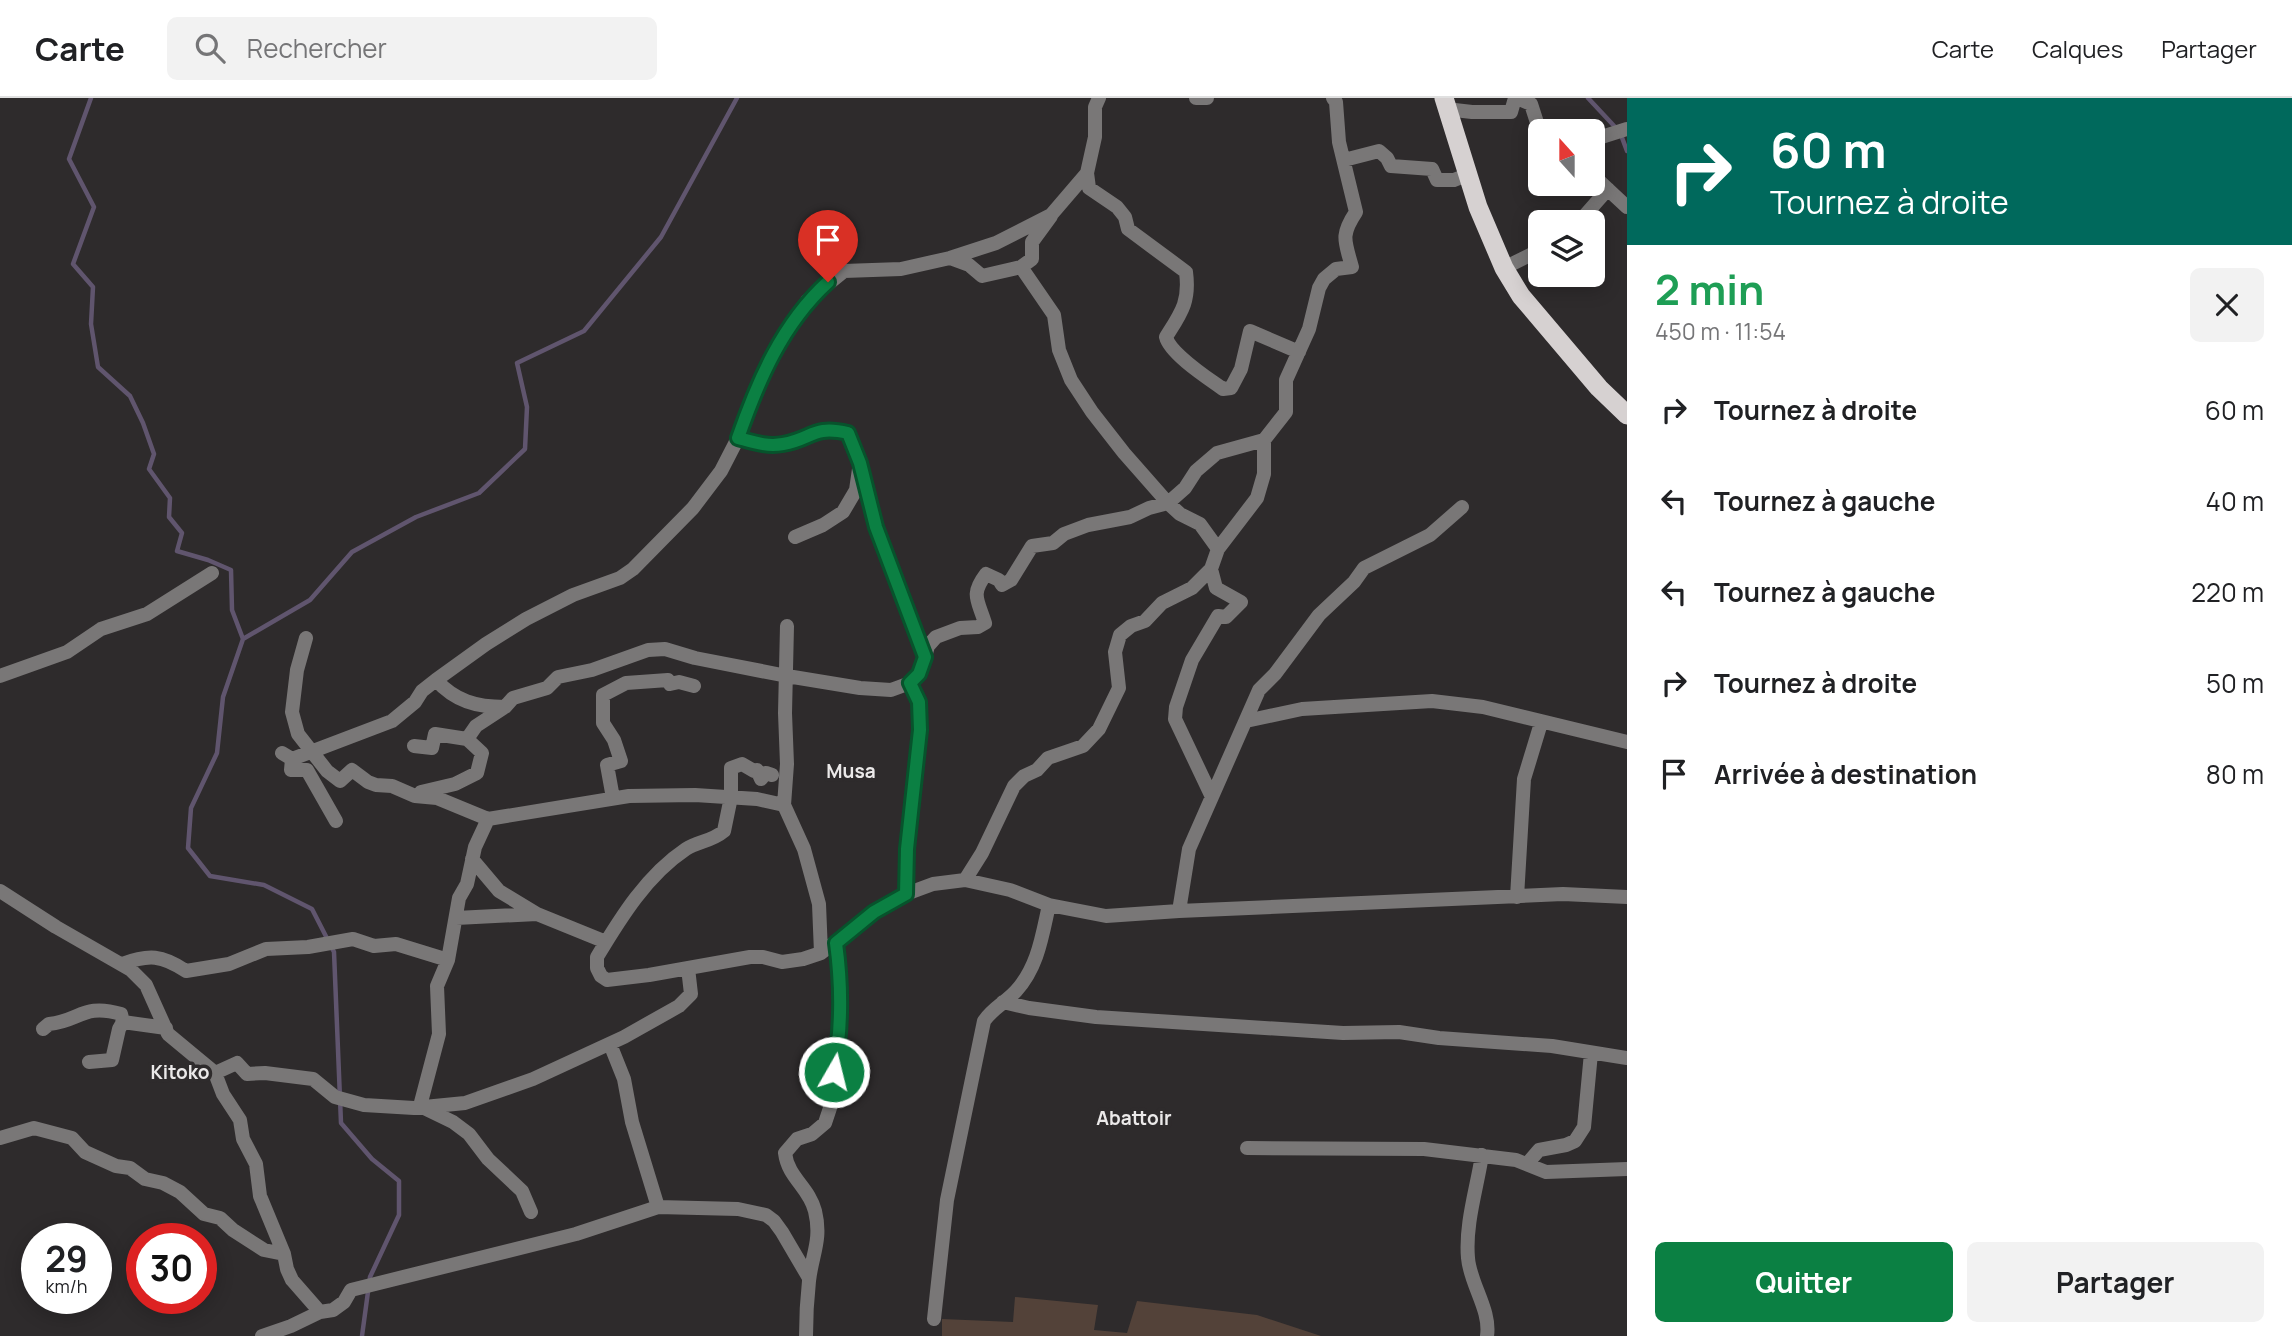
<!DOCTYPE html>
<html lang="fr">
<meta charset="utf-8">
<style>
:root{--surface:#fff;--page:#f2f2f2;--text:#202124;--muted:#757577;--line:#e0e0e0;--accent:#0b8043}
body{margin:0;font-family:Manrope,sans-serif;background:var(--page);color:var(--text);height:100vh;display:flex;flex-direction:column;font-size:26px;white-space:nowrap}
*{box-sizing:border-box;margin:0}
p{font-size:23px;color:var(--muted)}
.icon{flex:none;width:38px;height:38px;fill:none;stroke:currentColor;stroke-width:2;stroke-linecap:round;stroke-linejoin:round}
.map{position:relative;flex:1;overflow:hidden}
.panel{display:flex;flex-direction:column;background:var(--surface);width:665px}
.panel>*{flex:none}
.top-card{background:#00695c;color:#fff;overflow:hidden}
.needle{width:46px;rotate:339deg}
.fabs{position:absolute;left:1528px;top:21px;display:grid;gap:14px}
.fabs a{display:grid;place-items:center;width:77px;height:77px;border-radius:10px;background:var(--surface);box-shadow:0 4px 18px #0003;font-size:35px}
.speed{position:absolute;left:21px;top:1125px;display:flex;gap:14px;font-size:35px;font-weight:700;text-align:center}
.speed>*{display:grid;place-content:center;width:91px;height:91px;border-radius:50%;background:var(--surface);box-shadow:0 4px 18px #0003;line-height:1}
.speed small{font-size:18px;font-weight:400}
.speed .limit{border:10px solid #d22;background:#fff;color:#111}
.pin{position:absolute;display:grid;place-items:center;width:60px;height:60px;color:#fff;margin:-72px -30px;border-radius:50% 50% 50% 0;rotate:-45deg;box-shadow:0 0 7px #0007}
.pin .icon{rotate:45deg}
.me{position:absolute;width:77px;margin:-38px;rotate:8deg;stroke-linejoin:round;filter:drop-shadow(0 0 5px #0008)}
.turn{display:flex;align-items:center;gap:24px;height:147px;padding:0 28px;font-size:32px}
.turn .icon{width:91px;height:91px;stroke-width:2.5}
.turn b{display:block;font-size:49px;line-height:60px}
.round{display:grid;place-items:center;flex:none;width:74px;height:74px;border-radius:10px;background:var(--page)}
.head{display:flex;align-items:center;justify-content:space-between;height:119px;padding:0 28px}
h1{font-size:42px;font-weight:700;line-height:52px;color:#1e9e55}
.button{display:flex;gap:14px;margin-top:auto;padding:14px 28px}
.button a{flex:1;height:80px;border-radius:10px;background:var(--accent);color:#fff;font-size:28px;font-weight:700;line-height:80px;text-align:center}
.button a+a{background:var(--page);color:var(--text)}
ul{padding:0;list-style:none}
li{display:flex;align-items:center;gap:21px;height:91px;padding:0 28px}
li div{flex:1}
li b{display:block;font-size:26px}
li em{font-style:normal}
header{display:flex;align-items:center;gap:42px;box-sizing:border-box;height:98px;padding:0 35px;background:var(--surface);border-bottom:2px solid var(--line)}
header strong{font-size:33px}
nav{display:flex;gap:38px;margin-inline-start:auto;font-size:24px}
.search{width:490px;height:63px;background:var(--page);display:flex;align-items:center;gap:18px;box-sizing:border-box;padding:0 24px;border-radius:10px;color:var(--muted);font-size:26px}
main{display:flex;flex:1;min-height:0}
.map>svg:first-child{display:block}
.green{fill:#534239}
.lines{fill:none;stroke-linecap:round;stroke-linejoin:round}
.stream{stroke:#60556e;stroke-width:4.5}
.minor{stroke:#797777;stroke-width:14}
.trunk{stroke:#d6d1d1;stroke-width:19}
.route-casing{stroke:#07532c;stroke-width:18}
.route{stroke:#0b8043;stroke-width:12}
.labels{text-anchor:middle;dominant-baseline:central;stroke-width:7;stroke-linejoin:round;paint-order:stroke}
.neighbourhood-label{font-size:19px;font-weight:bold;fill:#ebe9e9;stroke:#2e2b2c}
</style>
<header>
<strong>Carte</strong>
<div class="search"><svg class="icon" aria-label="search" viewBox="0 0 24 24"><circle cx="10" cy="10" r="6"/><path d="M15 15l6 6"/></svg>Rechercher</div>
<nav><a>Carte</a><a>Calques</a><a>Partager</a></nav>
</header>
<main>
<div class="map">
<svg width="1627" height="1238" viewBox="0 0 1627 1238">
<rect width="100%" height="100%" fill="#2e2b2c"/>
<path class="green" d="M1015,1199L1098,1207L1094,1232L1127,1235L1137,1203L1257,1217L1321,1238H942V1221L1013,1224Z"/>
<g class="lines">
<path class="stream" d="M91,0L69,61L94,109L73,166L93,189L91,226L98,269L130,298L143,325L154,356L149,371L170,400L169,419L182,435L177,453L208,462L231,472L232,512L243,541L223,599L217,655L191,710L188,750L210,778L264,787L312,811L334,854L341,1025L372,1061L399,1083V1117L370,1179L362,1238
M1588,0L1616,30
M1621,37L1627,53
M243,541L310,502L352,454L416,419L479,395L525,351L527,309L517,265L584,233L661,139L737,0"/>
<path class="minor" d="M1196,0H1207
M1517,0L1531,6L1540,34
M1446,11L1472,14H1511L1515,0
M1566,33L1571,31L1572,33
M1592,42L1627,31
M1344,62L1379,53L1387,60L1391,68L1432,71L1437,82H1454L1469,76
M1592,74L1599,83L1627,109
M1087,75L1089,90L1117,109L1125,119L1128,131L1186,174C1190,204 1181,215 1166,239C1170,256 1209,281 1223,291L1231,290L1241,271L1250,233L1299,254
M1579,124L1608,91
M950,160L969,167L982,178L1021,169L1032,161V144L1051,118
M1504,170L1540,152
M738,340C753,344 767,349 783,346C813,341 811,327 848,335L860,364L856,392L843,414L823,427L795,439
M863,376L876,429L925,559
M1218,451L1257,400L1264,376V342L1286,314V282L1309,231L1319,190L1324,181L1336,171L1352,169C1345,143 1340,138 1356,114L1339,44L1336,4L1333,0
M1211,471L1216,490L1241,504L1226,519L1218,518L1192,562L1176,609L1175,621L1212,699
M306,540L297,572L292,614L298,636L327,673L340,683L352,672L368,684L376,687L392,688L415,698L437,700L488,721L629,698L695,697L757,701L784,707L804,751L819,806L821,855
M0,578L67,554L101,531L147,516L212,475
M436,582C455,603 476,609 505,609L513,600L547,590L558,579L592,572L648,552L665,551L695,560L787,578L860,590L891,592L910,585L920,576L928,548L936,539L960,530L978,529L985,525C978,502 970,497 986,476L999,482L1002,487L1011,482L1032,448L1053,445L1064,436L1088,427L1130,419L1149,410L1168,405L1185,390L1196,373L1217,355L1264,342
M1246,623L1302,611L1432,603L1483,609L1627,644
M414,648L432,650L435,636L467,641
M282,655L292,661L392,623L415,604L422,593L436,582L486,546L526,521L573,497L620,480L633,471L693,410L721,373L738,340L753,298L778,247L807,203L844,173L901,171L950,160L996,145L1051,117L1087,75L1095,39V9L1099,0
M292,661L291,672H307L336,723
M772,677L766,675L761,681L757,672L754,673L742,666L731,670V699L724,733C711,744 698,743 686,751C647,777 621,819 597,859V870L601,878L607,882L649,877L750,859H763L782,864L803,861L821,855L874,814L906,796L933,786L965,782L1010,792L1049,807L1106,818L1179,813L1563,796L1627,799
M421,694L455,686L477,675L482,655L467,641L476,628L505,609
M613,700L607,667L621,663L614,642L603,625V597L626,585L668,582L670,586L679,584L694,588
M784,707L787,666L785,615L787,528
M488,721L475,749L467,786L459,800L448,862L437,888L439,936L420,1008L453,1024L469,1036L488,1061L522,1093L531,1114
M472,761L499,793L537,816
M965,782L982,755L1014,688L1024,678L1037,672L1048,660L1083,648L1099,631L1119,590L1115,554L1120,537L1131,528L1145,523L1162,505L1192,490L1211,471L1218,451L1200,426L1180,416L1168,405L1124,355L1092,314L1071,282L1059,252L1054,217L1021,169
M0,793L56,829L131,872L146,887L168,936L215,975L223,996L240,1022L243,1041L256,1066L260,1098L284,1156L287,1171L292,1182L320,1214
M906,796L907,751L920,632L919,604L910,585
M1517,799L1524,681L1541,625
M1179,813L1189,751L1259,592L1275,576L1319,517L1354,484L1364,470L1430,437L1462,409
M456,820L537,816L606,844
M122,866C149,856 162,857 186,873L229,866L266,851L308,849L353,841L374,848L396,846L448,862
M1003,904L1029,910L1096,919L1343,935L1399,934L1439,940L1552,948L1627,960
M43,931L49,926C80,923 83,905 121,916L123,924
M610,946L624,981L632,1024L658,1109
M89,964L112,962L119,931L123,924L166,930
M215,975L237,965L247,976L265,975L313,981L335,999L364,1007L414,1010L465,1005L533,981L624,939L679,908L691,896L688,870
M0,1040L34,1030L72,1040L85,1054L116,1068L130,1070L145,1081L163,1085L180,1094L204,1116L220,1120L233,1132L264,1152L284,1156
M1247,1050L1424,1051L1516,1062L1546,1074L1627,1071
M1482,1057C1477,1090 1465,1126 1468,1160C1470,1186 1491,1212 1487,1238
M1527,1066L1539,1052L1566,1047L1575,1043L1584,1029L1591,955
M934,1221L947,1102L984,923C994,909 1005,905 1016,893C1038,869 1042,838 1049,807
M262,1238L291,1228L320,1214L333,1212L344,1204L351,1192L576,1136L658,1109L738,1111L766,1117L774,1123L782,1134L809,1180
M806,1238C806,1220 807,1201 809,1183C812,1156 822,1142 815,1113C809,1089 788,1080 785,1055L797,1041L812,1036L825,1025L830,1010V998L838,950L841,902V882L836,845"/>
<path class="trunk" d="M1444,0L1478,109L1504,170L1521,198L1599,290L1627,317"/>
</g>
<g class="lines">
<g class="route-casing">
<path id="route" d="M828,184C782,226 758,283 738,340C753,344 767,349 783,346C813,341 812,327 848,335L860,365L876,429L925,559L919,576L910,585L919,604L920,632L907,751L906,796L874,814L836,845C842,889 842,930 834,974"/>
</g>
<use href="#route" class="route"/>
</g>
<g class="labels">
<g class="neighbourhood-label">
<text x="851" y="673">Musa</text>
<text x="180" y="974">Kitoko</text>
<text x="1134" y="1020">Abattoir</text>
</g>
</g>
</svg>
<div class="fabs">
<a><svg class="needle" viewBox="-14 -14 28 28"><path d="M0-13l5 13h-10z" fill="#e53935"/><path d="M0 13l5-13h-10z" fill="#757577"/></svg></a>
<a><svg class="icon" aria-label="layers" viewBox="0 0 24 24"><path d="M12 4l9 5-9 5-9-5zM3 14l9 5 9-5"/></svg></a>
</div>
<div class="speed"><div>29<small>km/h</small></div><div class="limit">30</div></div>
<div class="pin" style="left:828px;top:184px;background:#d93025"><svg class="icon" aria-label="arrive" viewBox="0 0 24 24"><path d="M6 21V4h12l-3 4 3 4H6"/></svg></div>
<svg class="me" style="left:834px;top:974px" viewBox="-20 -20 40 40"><circle r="17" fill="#0b8043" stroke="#fff" stroke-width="3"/><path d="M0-11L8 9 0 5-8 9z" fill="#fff"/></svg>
</div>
<section class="panel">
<div class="top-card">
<div class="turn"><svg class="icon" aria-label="right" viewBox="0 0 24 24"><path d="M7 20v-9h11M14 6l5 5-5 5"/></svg><div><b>60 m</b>Tournez à droite</div></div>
</div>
<div class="head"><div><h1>2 min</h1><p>450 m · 11:54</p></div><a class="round"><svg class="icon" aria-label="close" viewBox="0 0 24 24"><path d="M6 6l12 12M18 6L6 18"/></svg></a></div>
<ul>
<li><svg class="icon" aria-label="right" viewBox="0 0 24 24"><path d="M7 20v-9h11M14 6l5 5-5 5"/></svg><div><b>Tournez à droite</b></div><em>60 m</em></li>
<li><svg class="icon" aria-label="left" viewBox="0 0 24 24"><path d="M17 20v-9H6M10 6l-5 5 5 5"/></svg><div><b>Tournez à gauche</b></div><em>40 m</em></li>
<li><svg class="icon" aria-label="left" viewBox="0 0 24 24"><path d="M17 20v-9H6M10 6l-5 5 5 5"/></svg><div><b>Tournez à gauche</b></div><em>220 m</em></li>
<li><svg class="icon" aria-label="right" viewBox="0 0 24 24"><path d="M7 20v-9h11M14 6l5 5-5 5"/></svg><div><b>Tournez à droite</b></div><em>50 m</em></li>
<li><svg class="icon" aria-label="arrive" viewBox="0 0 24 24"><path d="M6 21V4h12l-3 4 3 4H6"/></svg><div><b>Arrivée à destination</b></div><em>80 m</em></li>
</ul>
<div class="button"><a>Quitter</a><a>Partager</a></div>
</section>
</main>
